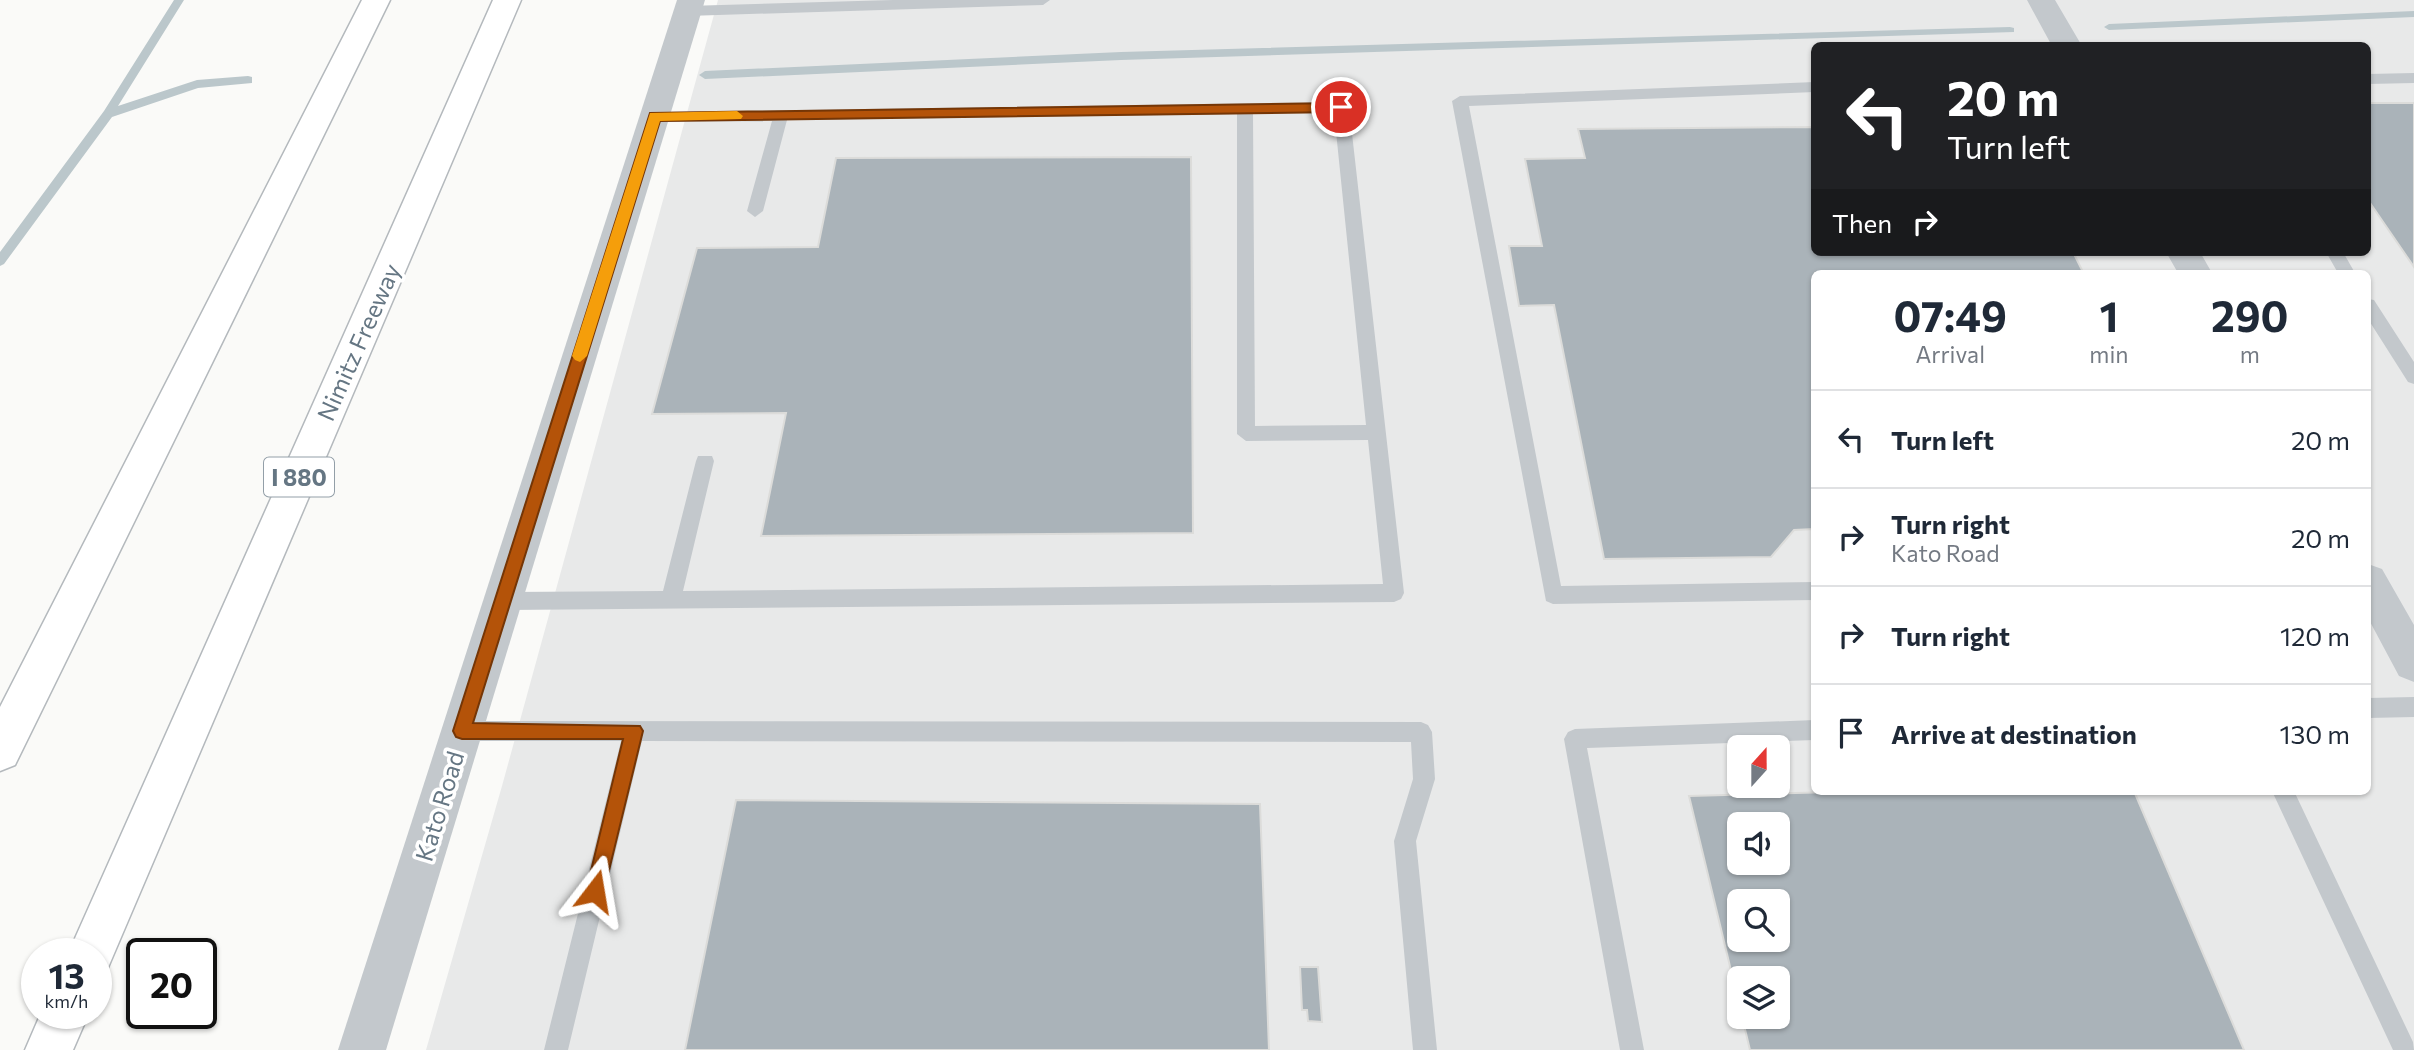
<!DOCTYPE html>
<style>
:root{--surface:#fff;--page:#f2f2f3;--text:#1f2937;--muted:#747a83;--line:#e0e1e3}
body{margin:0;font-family:Commissioner,sans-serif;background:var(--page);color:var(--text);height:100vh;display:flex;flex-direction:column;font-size:26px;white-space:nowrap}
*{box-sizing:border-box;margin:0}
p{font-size:23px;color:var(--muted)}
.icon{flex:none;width:38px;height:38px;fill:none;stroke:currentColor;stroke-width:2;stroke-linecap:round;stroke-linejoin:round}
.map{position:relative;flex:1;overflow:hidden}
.panel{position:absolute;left:1811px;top:270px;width:560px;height:525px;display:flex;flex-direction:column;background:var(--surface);border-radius:10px;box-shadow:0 2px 5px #0004}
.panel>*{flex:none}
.top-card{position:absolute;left:1811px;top:42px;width:560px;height:214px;border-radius:10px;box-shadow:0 2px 5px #0004;background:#202124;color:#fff;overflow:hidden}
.needle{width:46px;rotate:21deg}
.controls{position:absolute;left:1727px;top:735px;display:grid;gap:14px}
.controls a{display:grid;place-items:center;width:63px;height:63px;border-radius:10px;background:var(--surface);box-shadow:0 2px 5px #0004;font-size:35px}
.speed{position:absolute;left:21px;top:938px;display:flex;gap:14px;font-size:35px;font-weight:700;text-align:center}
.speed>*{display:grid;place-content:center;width:91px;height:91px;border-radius:50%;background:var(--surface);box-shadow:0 2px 5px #0004;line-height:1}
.speed small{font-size:18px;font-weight:400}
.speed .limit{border:4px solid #111;border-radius:10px;background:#fff;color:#111}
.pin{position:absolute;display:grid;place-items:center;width:60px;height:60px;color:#fff;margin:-30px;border:4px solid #fff;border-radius:50%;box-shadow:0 2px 7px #0007}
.me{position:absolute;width:77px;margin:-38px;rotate:14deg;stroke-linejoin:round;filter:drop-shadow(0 0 5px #0008)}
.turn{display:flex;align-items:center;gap:24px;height:147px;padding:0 21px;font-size:32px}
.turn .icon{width:91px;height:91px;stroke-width:2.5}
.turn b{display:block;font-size:49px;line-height:60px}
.then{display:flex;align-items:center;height:66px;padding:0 21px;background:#0003;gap:14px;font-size:26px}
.eta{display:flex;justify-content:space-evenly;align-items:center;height:119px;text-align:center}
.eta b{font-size:42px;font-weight:700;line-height:49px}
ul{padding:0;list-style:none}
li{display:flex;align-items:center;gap:21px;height:98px;padding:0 21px;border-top:2px solid var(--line)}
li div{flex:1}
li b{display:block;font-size:26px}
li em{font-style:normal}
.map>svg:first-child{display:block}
.built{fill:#e8e9e9;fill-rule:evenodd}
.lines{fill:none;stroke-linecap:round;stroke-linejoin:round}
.stream{fill:#bbc7cb;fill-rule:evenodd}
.building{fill:#aab3b9;stroke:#dcdcda;stroke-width:2;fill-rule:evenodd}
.motorway-casing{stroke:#b4b9bd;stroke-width:3}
.service{fill:#c3c8cc;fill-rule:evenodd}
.minor{fill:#c3c8cc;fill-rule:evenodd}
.tertiary{fill:#c3c8cc;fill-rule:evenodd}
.motorway{fill:#fff;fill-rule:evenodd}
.route{fill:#b45309;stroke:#753606;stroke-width:2}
.slow{fill:#f59e0b}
.labels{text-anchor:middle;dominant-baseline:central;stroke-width:7;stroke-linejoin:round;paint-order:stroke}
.shield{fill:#fff;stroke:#939fa8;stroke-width:2}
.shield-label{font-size:23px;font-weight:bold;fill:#657683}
.street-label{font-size:24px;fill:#657683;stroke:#fff}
</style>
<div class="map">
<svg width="2414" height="1050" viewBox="0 0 2414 1050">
<rect width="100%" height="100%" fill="#fafaf8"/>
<path class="built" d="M718,0H2414V1050H426L502,786ZM1815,46H2368V252H1815ZM1815,273H2368V791H1815ZM1740,747H1778V786H1740ZM1740,824H1778V863H1740ZM1740,901H1778V940H1740ZM1740,978H1778V1017H1740Z"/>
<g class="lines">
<path class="stream" d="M174,0H184L118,106L197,80L248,76L252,77V83L198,88L112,117L4,264L0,266V252L104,111Z
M2414,11V17L2109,30L2104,27L2109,24Z
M2010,27L2014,28V32L1121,60L705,79L699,75L705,71L1121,52Z"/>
</g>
<path class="building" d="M2368,103H2414V267L2368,200Z
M1815,127V252H2073L2083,272L1815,273V529L1794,530L1771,557L1604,559L1554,305L1519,306L1509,246H1542L1525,159L1585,158L1578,129Z
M1191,157L1193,533L761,536L786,413L652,414L697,248L818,247L836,158Z
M1868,791H2134L2244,1050H1750L1742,1017H1778V978H1740V1008L1689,796ZM1740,824H1778V863H1740ZM1740,901H1778V940H1740Z
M736,800L1260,804L1269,1050H685Z
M1300,967H1318L1322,1022L1308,1021L1307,1010H1302Z"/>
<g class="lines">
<g class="motorway-casing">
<path id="motorway" d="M362,0H390L15,765L0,771V707Z
M493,0H521L107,970L96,975V954H68Z
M41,1013H89L73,1050H25Z"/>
</g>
<path class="service" d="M893,0H1050L1043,5L687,16L680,11L687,6Z
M2414,73V83L2368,84V74Z
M1815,82V92L1469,106L1561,586L1815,582V600L1553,604L1546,601L1452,101L1460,96Z
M1341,102L1349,107L1404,593L1401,599L1394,602L503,610L496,607L493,601L496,595L503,592L663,591L696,461L698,456H712L714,461L683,591L1383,584L1368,440L1246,441L1237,434V114L787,120L763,211L755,217L747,211L772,121L655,122L647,117L655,112ZM1334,112L1366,425L1255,426L1253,114Z
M2326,252H2343L2355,273H2338Z
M2368,299L2374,300L2414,362V384L2408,382L2368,319Z
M2414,697V717L2368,718V698Z
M1815,720V740L1587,748L1644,1050H1620L1564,739L1568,732L1575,729Z
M462,721L1421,722L1428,725L1432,732L1435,779L1416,841L1437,1050H1413L1394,841L1413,779L1411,742L642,741L568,1050H544L621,741H462L455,738L451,731L455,724Z
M2272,791H2294L2413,1042L2414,1050H2393Z"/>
<path class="minor" d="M2027,0H2055L2082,46H2052Z
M2166,252H2200L2212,273H2178Z
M2368,564L2382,569L2414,625V682L2399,676L2368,618Z"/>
<path class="tertiary" d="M677,0H705L386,1050H338Z"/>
<use href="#motorway" class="motorway"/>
</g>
<path class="route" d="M1341,103L1347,107L1341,112L660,121L473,723L640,726L643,731L604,891L602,897L595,900L588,897L586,891L623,739H462L456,737L453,731L650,113Z"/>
<path class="slow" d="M737,111L743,116L741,119L660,121L587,356L580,362L575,360L572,356L650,113Z"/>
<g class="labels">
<rect class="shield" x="264" y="457.5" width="70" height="39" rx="5"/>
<g class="shield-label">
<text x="299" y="477">I 880</text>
</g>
<g class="street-label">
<text transform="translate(358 342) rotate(-66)">Nimitz Freeway</text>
<text transform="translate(439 806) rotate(-73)">Kato Road</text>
</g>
</g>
</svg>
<div class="controls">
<a><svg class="needle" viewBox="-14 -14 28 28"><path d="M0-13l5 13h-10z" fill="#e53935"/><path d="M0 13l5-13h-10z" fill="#747a83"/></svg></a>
<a><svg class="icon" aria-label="sound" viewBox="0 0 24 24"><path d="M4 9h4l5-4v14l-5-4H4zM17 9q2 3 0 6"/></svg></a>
<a><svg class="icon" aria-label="search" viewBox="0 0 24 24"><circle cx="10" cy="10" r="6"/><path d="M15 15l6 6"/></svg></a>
<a><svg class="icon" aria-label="layers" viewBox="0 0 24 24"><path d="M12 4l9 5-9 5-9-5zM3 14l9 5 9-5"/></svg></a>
</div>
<div class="speed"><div>13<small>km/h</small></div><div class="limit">20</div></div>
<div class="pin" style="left:1341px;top:107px;background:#d93025"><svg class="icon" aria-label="arrive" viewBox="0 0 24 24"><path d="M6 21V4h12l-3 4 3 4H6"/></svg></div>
<svg class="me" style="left:595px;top:891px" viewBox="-20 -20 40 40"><path d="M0-17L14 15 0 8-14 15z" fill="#b45309" stroke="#fff" stroke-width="4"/></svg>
<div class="top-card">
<div class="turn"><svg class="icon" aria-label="left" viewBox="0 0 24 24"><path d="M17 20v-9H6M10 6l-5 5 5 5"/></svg><div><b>20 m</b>Turn left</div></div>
<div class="then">Then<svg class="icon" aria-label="right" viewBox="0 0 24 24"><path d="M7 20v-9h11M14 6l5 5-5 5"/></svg></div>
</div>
<section class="panel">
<div class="eta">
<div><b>07:49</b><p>Arrival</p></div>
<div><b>1</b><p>min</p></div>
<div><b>290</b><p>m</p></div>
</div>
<ul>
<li><svg class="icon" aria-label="left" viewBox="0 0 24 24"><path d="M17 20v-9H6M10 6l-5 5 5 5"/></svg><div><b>Turn left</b></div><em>20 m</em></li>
<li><svg class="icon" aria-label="right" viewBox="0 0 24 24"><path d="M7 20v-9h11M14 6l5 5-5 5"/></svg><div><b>Turn right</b><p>Kato Road</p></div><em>20 m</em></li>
<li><svg class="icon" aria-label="right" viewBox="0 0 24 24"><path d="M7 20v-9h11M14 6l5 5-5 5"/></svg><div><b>Turn right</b></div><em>120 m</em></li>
<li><svg class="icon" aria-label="arrive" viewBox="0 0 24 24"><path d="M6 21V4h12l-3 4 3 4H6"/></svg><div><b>Arrive at destination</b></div><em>130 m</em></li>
</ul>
</section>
</div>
